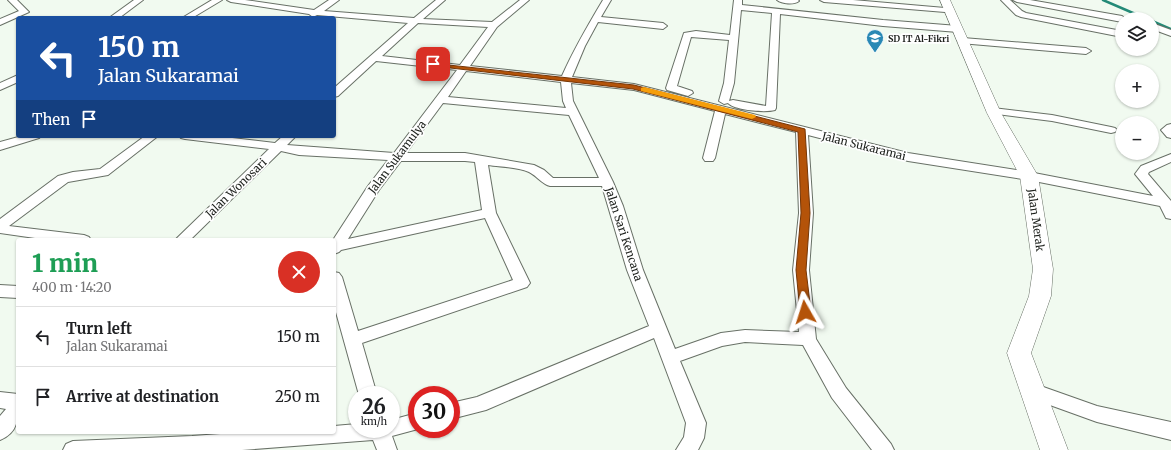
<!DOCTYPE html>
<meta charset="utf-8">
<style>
:root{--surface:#fff;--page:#f2f2f2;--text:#202124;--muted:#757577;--line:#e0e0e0}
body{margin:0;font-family:Merriweather,serif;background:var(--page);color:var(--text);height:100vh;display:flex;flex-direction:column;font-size:15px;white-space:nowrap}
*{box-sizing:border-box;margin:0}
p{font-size:13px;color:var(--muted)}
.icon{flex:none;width:22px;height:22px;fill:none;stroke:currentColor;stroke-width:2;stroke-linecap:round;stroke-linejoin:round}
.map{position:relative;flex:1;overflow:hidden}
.sheet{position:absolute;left:16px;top:238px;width:320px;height:196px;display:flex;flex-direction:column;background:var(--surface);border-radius:4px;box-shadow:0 1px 3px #0004}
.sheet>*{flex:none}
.hud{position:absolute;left:16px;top:16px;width:320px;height:122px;border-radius:4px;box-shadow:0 1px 3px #0004;background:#1a4fa0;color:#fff;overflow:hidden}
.tools{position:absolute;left:1115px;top:12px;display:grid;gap:8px}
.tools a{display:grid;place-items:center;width:44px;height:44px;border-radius:50%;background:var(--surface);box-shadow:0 1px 3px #0004;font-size:20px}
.speed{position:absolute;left:348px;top:386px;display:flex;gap:8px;font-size:20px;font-weight:700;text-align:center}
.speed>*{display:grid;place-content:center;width:52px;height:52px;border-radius:50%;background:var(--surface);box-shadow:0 1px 3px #0004;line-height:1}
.speed small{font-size:10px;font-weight:400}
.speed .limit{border:6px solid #d22;background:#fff;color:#111}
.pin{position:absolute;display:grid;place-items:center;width:34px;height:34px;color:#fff;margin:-17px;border-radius:8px;box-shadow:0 2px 6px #0006}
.me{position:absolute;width:44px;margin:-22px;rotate:354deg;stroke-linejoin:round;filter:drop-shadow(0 0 3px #0008)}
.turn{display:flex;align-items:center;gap:14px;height:84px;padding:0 16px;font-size:18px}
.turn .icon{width:52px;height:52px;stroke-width:2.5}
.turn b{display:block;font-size:28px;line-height:34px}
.then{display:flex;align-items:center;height:38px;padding:0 16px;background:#0003;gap:8px;font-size:15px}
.round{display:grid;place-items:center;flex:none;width:42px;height:42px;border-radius:21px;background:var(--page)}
.summary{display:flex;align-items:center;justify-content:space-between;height:68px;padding:0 16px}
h1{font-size:24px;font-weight:800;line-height:30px;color:#1e9e55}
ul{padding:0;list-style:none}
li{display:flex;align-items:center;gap:12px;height:60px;padding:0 16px;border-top:1px solid var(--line)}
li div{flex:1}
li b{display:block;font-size:15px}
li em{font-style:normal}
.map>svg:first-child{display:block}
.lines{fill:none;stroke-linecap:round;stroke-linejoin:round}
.stream{stroke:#238a77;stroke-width:2.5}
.street-casing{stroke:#687066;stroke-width:2}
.secondary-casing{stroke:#687066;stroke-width:1}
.street{fill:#fff;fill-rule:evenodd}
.secondary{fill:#fff;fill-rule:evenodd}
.route{fill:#b45309;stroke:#753606}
.slow{fill:#f59e0b}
.labels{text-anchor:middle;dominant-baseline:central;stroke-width:3.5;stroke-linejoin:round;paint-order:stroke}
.far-poi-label{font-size:9px;font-weight:bold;fill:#1d201c;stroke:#fff;text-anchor:start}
.street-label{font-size:11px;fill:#1d201c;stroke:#fff}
</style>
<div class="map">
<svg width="1171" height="450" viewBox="0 0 1171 450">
<rect width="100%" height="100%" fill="#f1faf0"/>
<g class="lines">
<path class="stream" d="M1103,0L1147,19
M1152,21L1171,29"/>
<g class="street-casing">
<path id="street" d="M8,0H17L29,12L0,25V19L19,11Z
M134,0H143L119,18H109Z
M212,0H222L192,18H182Z
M227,0H245L314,10L329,0H339L324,11L414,18L436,0H445L423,19L492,22L520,0H529L497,27L470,66L562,76C574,49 588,25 603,0H611L601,17L663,23L667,26L663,29L598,22L585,46L572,77L634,84L908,153L1029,172L1153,196L1135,174L1141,166L1171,154V162L1149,172L1148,174L1171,201V219L1166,218L1160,206L1029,180L908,161L808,135L813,213L809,270L816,339L846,388L891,444L894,450H872L832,398L803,345L745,342L722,346L680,361L706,423L704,438L698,450H676L684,437L686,423L654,338L486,410L451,419V403L477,397L649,326L627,270L602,186H550C542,184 537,176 529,172C517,167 501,167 488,165L496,213L530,283L527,287L362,343L377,395H359L334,305V272L339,273L342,277L358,331L513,280L485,218L341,250L339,252L334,254V240H333L368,186L388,160L299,155L281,151L190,240H175L269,149L185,139L181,138L179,136H215L275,143L283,136H296L287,145L394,153L457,70L376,61L338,96L334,97V88L408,23L317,15L313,17L309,14L231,2ZM418,23L488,27L460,65L382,56ZM466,71L561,82L563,101L566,108L448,97ZM571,83L634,90L715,111L703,158L705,161H713L715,158L725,114L796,132L799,213L793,270L799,332L745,330L721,333L675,349L643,270L623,206L613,182L573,101ZM443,103L569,115L599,178H553L544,170L534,165L465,153H406ZM401,161H465L475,162L482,210L348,239L379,190Z
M734,0H742V5L883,20L958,26L962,29L958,32L883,26L780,14L776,108L775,110C765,113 734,110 728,103L724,104L719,101L724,83L729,40L691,37L677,86L692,91L693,93L688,96L667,90L666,88L684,33L696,31L730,35ZM741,10L772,13L766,106L733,100L729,101L734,83Z
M777,0H798L799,1C794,5 782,4 777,0Z
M820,0H853L945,8L949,10L945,12L824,2Z
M1001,0H1010L1022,11L1026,13L1122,31V37L1021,17L1016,15Z
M1013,0H1030L1122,16L1126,19H1122V22L1017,2Z
M1152,23L1171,30V36L1152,29Z
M963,38L1086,48L1091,51L1086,54L960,43L958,41L960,39Z
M18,75V82L0,90V83Z
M993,108L1052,115L1111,127L1115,128L1117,130L1115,132L1111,133L1052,121L989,113L988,111Z
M1171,124V138L1167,137L1161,130L1167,125Z
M22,136H41L39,138L0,150V142Z
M145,136H158L108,175L68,182L9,226L84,235L89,237L91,240H49L0,233V219L58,176L73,172L100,169Z
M0,285L18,286V298L0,297Z
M1032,383L1097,406L1171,422V440L1097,422L1025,396L1023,391L1025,386Z
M0,392L18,394C18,413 21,432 0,440V416L6,409L0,408Z
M417,413L418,429L392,436L397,450H377L373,440L242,450H63L66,444L73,441L192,436L249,432H334V426L357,424V429H391V420Z"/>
</g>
<g class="secondary-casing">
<path id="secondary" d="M940,0H950L1001,113L1038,176L1053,269L1051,296L1031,353L1068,450H1040L1007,353L1029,296L1033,269L1020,176L987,113Z"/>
</g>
<use href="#street" class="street"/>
<use href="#secondary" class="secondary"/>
</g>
<path class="route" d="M430,63L634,85L805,129L810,213L806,270L811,312L809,314H802L800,312L796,270L801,213L798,132L633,89L433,66L429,64Z"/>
<path class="slow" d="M644,87L755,115L756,117L752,119L641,91V88Z"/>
<defs>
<g id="school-pin" transform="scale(0.9)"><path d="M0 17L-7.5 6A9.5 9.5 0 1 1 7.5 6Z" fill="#2a89b5" stroke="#fff"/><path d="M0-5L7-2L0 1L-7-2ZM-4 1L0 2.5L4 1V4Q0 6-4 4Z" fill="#fff"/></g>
</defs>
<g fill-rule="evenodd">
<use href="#school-pin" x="875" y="38"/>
</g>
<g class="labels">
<g class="far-poi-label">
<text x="888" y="38">SD IT Al-Fikri</text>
</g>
<g class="street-label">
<text transform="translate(864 146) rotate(14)">Jalan Sukaramai</text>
<text transform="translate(397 157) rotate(-53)">Jalan Sukamulya</text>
<text transform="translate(236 188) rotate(-44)">Jalan Wonosari</text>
<text transform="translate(1036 220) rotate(82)">Jalan Merak</text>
<text transform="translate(624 234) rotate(72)">Jalan Sari Kencana</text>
</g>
</g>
</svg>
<div class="tools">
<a><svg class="icon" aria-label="layers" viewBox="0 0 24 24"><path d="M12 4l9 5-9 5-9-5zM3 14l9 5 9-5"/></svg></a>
<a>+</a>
<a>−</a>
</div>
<div class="speed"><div>26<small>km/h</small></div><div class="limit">30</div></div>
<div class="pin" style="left:433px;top:64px;background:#d93025"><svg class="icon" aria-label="arrive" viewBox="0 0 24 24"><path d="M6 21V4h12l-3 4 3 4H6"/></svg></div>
<svg class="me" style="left:805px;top:312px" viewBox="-20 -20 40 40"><path d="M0-17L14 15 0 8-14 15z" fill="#b45309" stroke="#fff" stroke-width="4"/></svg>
<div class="hud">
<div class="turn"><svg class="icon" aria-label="left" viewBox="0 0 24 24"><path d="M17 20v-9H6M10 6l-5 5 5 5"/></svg><div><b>150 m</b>Jalan Sukaramai</div></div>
<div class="then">Then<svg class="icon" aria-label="arrive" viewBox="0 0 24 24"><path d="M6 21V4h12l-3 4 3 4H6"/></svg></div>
</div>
<section class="sheet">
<div class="summary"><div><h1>1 min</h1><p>400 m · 14:20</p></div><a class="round" style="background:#d93025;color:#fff"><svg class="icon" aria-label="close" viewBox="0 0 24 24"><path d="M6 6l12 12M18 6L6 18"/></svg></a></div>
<ul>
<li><svg class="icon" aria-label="left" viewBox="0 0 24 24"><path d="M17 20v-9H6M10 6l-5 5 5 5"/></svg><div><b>Turn left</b><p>Jalan Sukaramai</p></div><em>150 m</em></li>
<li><svg class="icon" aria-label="arrive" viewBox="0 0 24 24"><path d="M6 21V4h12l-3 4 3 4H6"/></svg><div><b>Arrive at destination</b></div><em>250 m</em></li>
</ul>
</section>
</div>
